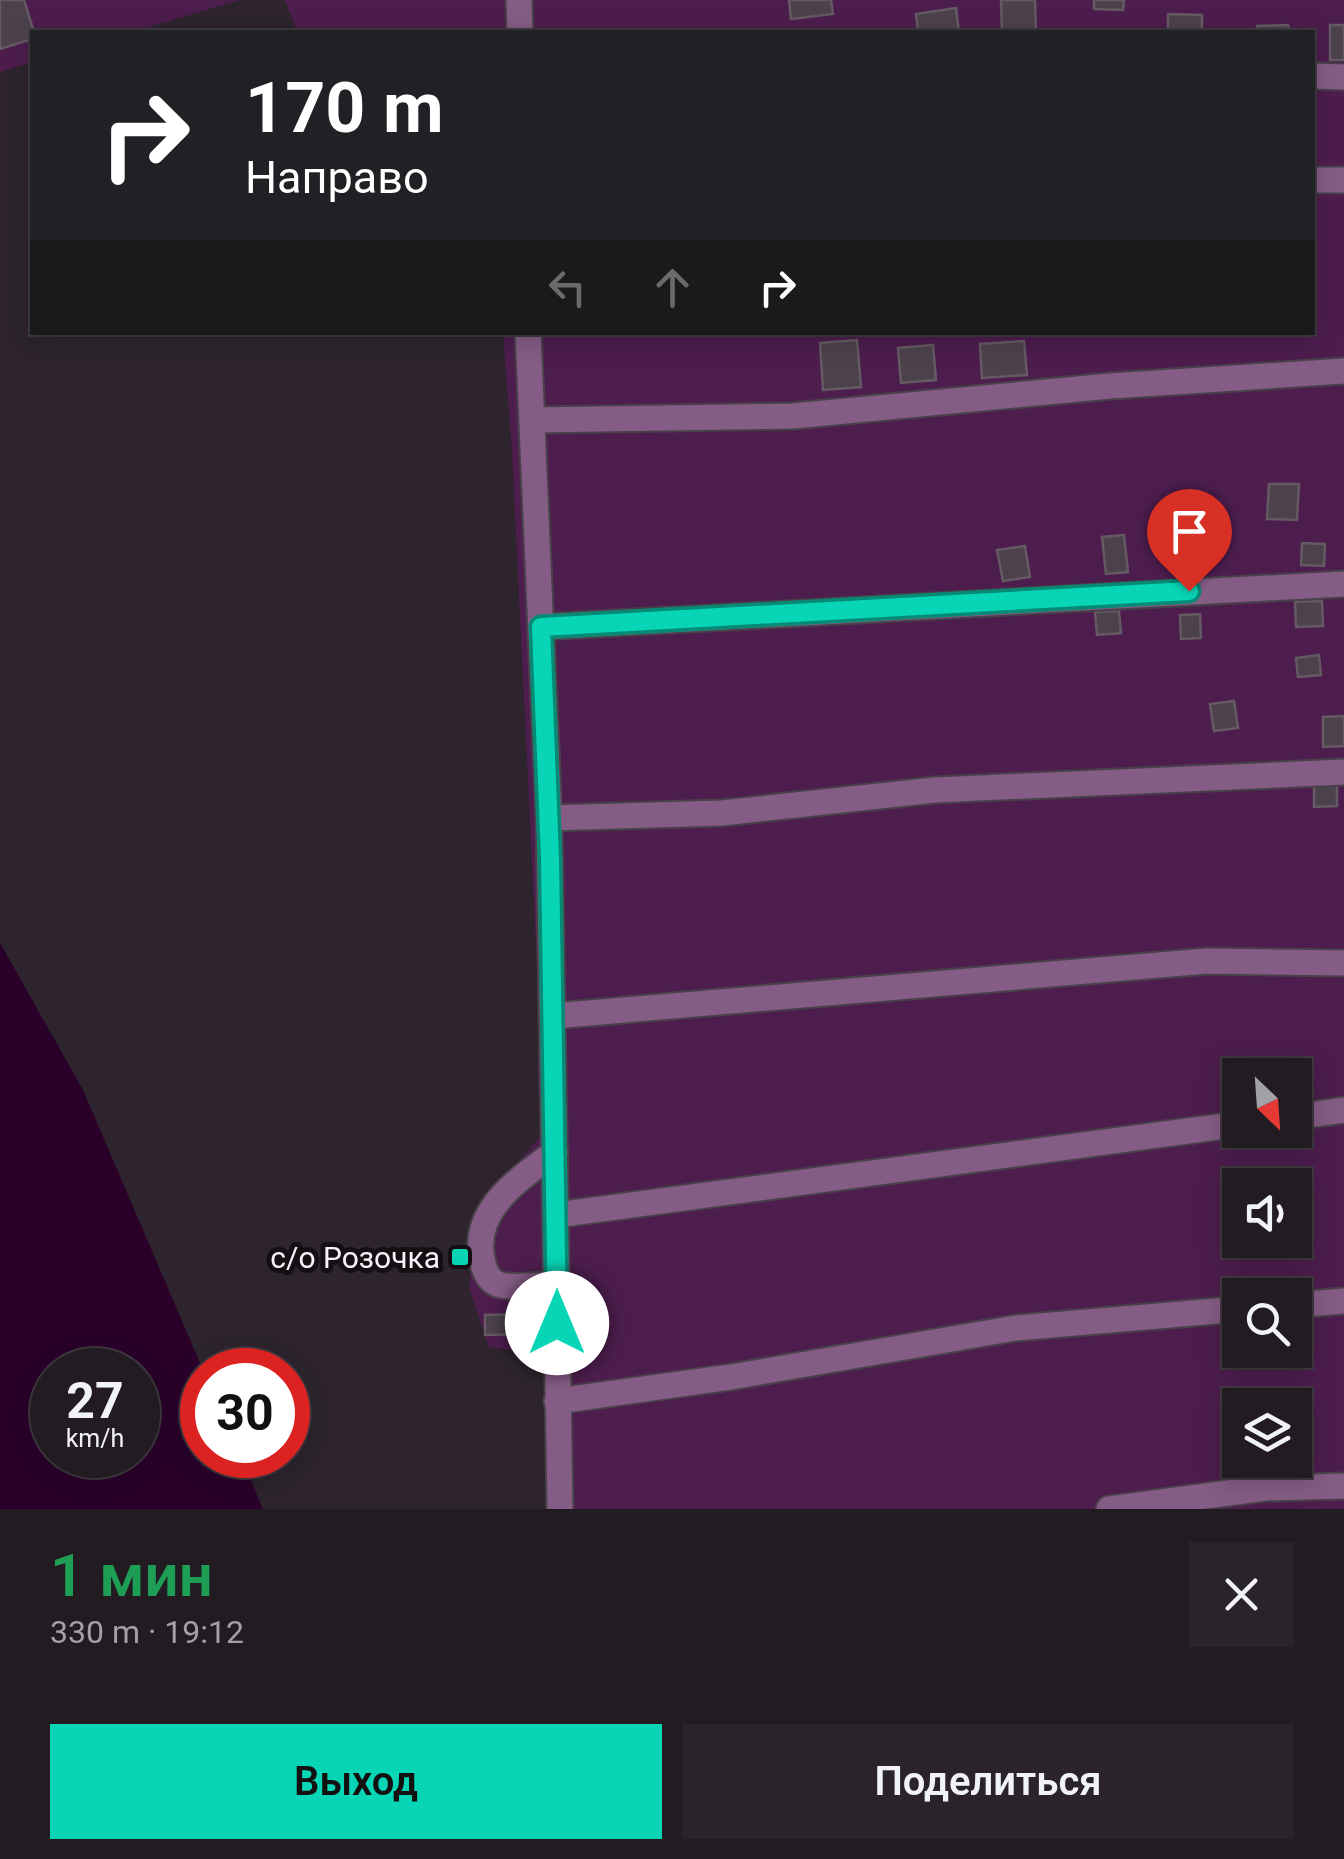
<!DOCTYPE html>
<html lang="ru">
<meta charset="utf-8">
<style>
:root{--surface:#221b22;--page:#2a242a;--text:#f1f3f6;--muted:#a2a1a5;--line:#3f3940;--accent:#08d5b5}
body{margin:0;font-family:Roboto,sans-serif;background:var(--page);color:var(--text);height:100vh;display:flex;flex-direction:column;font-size:38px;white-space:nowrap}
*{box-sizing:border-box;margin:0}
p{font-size:32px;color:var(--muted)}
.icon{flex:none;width:55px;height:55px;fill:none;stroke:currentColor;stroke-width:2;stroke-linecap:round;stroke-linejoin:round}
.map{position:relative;height:1509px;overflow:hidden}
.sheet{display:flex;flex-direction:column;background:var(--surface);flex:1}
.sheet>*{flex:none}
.hud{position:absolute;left:30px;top:30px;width:1285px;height:305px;border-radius:0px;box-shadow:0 5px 25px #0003,0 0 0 2px var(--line);background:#202124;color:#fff;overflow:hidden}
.needle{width:65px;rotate:155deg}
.fabs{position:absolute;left:1222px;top:1058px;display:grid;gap:20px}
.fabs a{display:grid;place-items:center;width:90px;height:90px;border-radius:0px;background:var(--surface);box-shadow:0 5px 25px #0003,0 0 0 2px var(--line);font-size:50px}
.speed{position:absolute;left:30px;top:1348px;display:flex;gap:20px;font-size:50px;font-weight:700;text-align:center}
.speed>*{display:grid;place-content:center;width:130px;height:130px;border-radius:50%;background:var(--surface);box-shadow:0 5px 25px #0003,0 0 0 2px var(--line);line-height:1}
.speed small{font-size:25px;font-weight:400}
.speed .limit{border:15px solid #d22;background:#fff;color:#111}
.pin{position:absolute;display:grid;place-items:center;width:85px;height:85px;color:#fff;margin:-102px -42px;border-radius:50% 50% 50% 0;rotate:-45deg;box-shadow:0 0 10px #0007}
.pin .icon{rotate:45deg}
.me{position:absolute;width:110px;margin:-55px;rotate:0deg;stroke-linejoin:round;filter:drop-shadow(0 0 8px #0008)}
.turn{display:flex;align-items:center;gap:35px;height:210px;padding:0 50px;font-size:45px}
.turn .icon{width:130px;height:130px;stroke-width:2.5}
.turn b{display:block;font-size:70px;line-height:85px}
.lanes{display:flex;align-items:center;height:95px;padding:0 50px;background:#0003;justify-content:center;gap:50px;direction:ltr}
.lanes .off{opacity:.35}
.round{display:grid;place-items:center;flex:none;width:105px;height:105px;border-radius:0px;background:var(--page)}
.overview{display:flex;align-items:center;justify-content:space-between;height:170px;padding:0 50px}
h1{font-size:60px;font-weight:600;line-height:75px;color:#1e9e55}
.primary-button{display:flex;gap:20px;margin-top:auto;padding:20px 50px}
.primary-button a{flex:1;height:115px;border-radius:0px;background:var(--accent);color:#111;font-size:40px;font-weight:600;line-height:115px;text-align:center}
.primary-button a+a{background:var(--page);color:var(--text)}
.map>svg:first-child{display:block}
.green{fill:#4d1d4e;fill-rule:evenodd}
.water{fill:#2a002b;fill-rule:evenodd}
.building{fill:#4c424c;stroke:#655964;stroke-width:2.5}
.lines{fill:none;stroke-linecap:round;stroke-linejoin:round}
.minor-casing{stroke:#494149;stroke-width:29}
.minor{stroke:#855c85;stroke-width:25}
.route-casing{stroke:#058a76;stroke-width:25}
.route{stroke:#08d5b5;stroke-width:18}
.poi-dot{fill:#08d5b5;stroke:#130f13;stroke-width:4}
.labels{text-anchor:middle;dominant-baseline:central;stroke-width:10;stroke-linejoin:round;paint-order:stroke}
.poi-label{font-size:30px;fill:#f8f2f8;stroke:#130f13;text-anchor:end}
</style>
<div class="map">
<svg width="1344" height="1509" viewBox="0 0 1344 1509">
<rect width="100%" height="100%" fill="#2d242d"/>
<path class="green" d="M0,0H240L132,32H32V62L0,72Z
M285,0H1344V1509H547L545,1348L516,1351L489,1347L469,1288L476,1222L497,1187L545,1131L512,452L503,333L1312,332V32H297ZM1240,1075H1295V1130H1240ZM1240,1185H1295V1240H1240ZM1240,1295H1295V1350H1240ZM1240,1405H1295V1460H1240Z"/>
<path class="water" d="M0,943L83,1090L203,1370L202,1455H240L263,1509H0ZM52,1370H138V1455H52Z"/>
<path class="building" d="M0,0H24L34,32L32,39L0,49Z
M789,0H831L833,14L791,19Z
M1001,0H1035L1036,32H1002Z
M1094,0H1124L1123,10L1094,9Z
M956,8L959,32H918L916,14Z
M1168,14L1202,15V32H1168Z
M1288,25L1289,32H1257V26Z
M1330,25H1344V60H1330Z
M857,340L861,387L823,390L820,343Z
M1024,341L1027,375L982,378L980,344Z
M933,345L936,380L901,383L898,348Z
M1269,484H1299L1297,520L1267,519Z
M1124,535L1128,572L1106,574L1102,537Z
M1302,543L1325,544L1324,566L1301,565Z
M1025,546L1030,577L1003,581L997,550Z
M1322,601L1323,626L1296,627L1295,602Z
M1119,611L1121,633L1097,635L1095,612Z
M1200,614L1201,638L1181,639L1180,615Z
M1319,655L1321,675L1298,677L1296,658Z
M1234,701L1238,728L1214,731L1210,704Z
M1344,716V746L1323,747V717Z
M1337,782V806L1314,807V784Z
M526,1314L527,1334L485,1335V1315Z"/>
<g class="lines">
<g class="minor-casing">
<path id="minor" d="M519,0L520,32
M1312,76L1344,77
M1312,180H1344
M528,332L549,818L560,1509
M533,420L793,416L1110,386L1344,371
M541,627L1344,584
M549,818L722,813L935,790L1344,772
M553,1016L1207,961L1344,963
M1295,1117L1344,1110
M555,1152C520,1179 469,1210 483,1263C485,1273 490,1283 501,1285C518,1289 540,1284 557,1284
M556,1215L1240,1124
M1295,1305L1344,1301
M557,1401L731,1377L1016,1328L1240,1309
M1109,1509L1266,1488L1344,1486"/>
</g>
<use href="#minor" class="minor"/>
</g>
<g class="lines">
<g class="route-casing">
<path id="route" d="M557,1323L550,858L541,627L1189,591"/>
</g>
<use href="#route" class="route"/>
</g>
<rect class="poi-dot" x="450" y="1247" width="20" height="20" rx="5"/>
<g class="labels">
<g class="poi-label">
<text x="440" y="1257">с/о Розочка</text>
</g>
</g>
</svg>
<div class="fabs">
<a><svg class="needle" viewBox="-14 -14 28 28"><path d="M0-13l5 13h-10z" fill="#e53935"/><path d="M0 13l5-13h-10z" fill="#a2a1a5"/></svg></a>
<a><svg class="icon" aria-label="sound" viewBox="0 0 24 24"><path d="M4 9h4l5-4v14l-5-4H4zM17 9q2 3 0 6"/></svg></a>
<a><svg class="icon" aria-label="search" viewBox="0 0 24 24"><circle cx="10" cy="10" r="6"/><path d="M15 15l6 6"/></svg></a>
<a><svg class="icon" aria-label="layers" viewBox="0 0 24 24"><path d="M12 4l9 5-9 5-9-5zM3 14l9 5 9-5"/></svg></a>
</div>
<div class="speed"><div>27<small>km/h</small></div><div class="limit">30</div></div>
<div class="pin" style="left:1189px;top:591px;background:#d93025"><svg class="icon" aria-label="arrive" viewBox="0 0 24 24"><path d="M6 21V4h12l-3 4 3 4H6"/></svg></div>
<svg class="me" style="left:557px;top:1323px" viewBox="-20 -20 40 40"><circle r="19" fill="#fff"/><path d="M0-13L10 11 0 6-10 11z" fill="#08d5b5"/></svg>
<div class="hud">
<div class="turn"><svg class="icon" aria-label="right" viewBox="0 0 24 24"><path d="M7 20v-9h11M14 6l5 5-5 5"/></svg><div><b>170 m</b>Направо</div></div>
<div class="lanes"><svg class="icon off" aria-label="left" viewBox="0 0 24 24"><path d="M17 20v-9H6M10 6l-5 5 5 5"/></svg><svg class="icon off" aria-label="ahead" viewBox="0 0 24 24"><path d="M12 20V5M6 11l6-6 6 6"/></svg><svg class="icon" aria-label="right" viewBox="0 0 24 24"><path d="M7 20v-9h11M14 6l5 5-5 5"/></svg></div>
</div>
</div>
<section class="sheet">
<div class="overview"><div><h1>1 мин</h1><p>330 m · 19:12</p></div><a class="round"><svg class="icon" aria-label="close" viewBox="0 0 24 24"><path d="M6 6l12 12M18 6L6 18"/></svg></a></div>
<div class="primary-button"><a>Выход</a><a>Поделиться</a></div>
</section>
